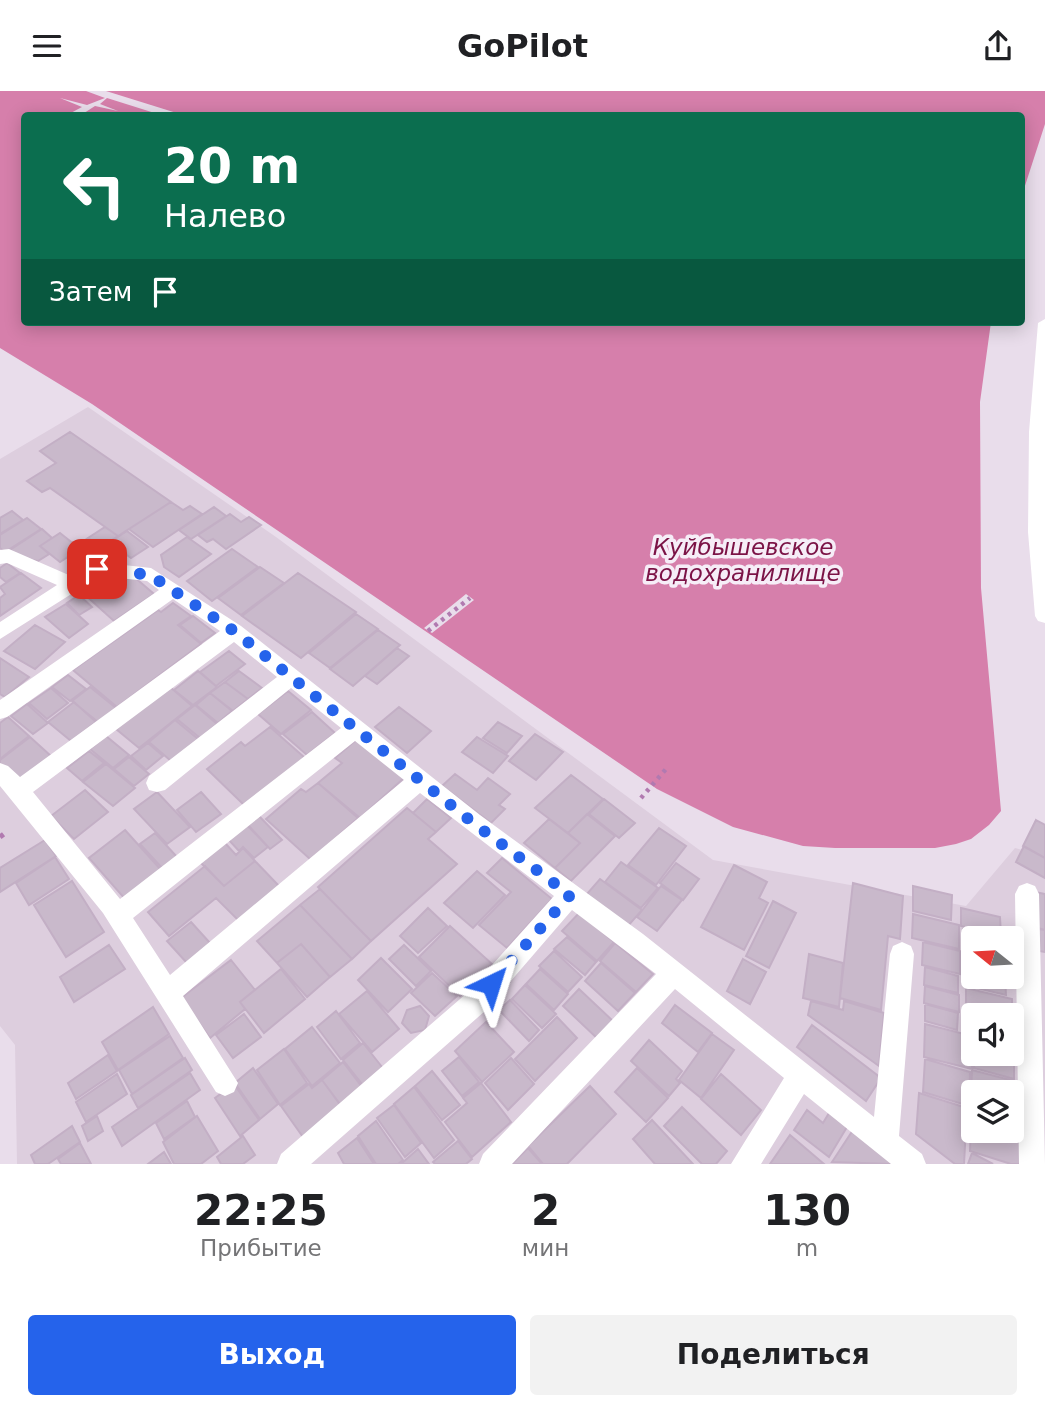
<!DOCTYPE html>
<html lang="ru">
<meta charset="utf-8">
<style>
:root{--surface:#fff;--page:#f2f2f2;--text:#202124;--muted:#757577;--accent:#2563eb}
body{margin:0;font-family:"DejaVu Sans",sans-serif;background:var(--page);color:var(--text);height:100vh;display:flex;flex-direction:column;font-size:26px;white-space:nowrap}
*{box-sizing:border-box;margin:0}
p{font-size:23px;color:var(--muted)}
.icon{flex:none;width:38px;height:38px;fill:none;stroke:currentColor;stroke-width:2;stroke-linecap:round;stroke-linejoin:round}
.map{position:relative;height:1073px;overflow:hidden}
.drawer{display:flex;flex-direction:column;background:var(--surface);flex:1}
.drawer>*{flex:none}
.top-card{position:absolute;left:21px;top:21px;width:1004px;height:214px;border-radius:7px;box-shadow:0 4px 18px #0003;background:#0b6e4f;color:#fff;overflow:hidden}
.needle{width:46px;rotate:288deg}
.controls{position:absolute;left:961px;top:835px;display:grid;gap:14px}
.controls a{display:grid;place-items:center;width:63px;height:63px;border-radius:7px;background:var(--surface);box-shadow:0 4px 18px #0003;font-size:35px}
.pin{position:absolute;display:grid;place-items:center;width:60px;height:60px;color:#fff;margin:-30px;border-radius:14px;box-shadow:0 4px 10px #0006}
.me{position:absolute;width:77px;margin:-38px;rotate:41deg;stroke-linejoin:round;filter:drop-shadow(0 0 5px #0008)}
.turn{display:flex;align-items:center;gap:24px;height:147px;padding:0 28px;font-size:32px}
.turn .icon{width:91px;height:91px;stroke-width:2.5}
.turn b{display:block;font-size:49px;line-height:60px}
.then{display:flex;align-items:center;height:66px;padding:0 28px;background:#0003;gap:14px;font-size:26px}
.eta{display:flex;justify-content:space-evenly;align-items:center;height:119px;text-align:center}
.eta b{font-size:42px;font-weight:700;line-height:49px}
.action{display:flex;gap:14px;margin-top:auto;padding:14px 28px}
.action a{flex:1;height:80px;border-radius:7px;background:var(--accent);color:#fff;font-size:28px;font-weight:700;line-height:80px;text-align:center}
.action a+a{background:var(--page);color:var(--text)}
header{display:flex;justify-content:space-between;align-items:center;height:91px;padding:0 28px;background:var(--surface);font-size:32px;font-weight:700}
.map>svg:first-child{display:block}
.built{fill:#ddcede;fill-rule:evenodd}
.water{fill:#d67fab}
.pier{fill:#e9ddeb}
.building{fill:#c9b9cb;stroke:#c3afc5;stroke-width:2}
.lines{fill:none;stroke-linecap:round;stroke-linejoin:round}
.path-far1{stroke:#b17ab0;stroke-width:4.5;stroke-dasharray:3.5 5;stroke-linecap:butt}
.path{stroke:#b17ab0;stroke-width:5;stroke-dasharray:4.5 7;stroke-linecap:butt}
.lane{fill:#fff;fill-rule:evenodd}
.route{stroke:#2563eb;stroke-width:12;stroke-dasharray:0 21.6}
.labels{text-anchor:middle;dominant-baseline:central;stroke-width:7;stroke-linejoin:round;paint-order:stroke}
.water-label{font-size:23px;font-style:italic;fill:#7b1346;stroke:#f6edf7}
</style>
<header><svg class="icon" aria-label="menu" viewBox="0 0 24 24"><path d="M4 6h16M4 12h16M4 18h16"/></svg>GoPilot<svg class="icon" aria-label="share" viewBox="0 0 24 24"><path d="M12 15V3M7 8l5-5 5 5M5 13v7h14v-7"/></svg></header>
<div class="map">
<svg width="1045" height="1073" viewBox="0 0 1045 1073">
<rect width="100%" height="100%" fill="#e9ddeb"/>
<path class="built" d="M88,316L276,446L713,769L966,815L1015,757L1045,765V1073H17L15,954L0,935V368ZM973,847H1012V886H973ZM973,924H1012V962H973ZM973,1001H1012V1040H973Z"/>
<path class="water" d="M0,0H1045V33L1022,104V24H24V231H991L980,311L981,497L1001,720L989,734L971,748L956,753L935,757H835L803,755L733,736L657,698L92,313L0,257Z"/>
<path class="pier" d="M86,0H106L183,24H161L107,7L100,13L118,20L95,15L81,24H67L82,16L60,7L87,14L105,7Z
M466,503L474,509L432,542L424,537Z"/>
<path class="building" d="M70,341L171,411L118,445L50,397L42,401L27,390L56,372L40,360Z
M171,411L183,419L190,415L202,423L153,456L129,438Z
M214,416L226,425L191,448L179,439Z
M12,420L23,429L0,443V427Z
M230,423L241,431L249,426L261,434L226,458L213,448L207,451L198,444Z
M27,427L41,438L5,461L0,457V444Z
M105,436L118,445L101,456L88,447Z
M42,438L52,447L40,455L49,463L38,470L21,467L10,459Z
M127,440L148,456L131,467L110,451Z
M60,442L80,458L60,471L40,455Z
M187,446L211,463L179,486L164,476L161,464Z
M87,448L100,457L90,464L78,453Z
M232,458L258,476L212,510L187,490Z
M7,472L20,482L6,491L0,486V477Z
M260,476L284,492L241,524L218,507Z
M21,482L41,497L0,525V507L5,503L0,496Z
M298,482L356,521L301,567L242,525Z
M133,485L154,503L114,530L84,503L104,491Z
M79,504L92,516L79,524L67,512Z
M173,512L191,525L178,534L201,553L117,616L73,579L158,519L161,521Z
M66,513L88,533L69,547L45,526Z
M356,523L378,538L330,577L309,562Z
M193,525L215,542L201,552L180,534Z
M35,534L65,551L35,578L4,560Z
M378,539L400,554L353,595L330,578Z
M397,557L409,565L377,593L365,585Z
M229,560L245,573L216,595L200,581Z
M0,567L29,586L5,606L0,603Z
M198,580L217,596L193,614L174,599Z
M239,580L262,597L248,608L225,591Z
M68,584L86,598L70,610L52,596Z
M225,591L248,608L233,620L210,602Z
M90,596L116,617L98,631L72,610Z
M170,596L192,615L139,657L116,638Z
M51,597L68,612L47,628L29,612Z
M288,600L311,619L281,643L258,623Z
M210,602L232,620L218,632L196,614Z
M74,611L96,631L71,650L48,631Z
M27,613L48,632L33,643L11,625Z
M195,614L217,633L200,647L177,628Z
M399,616L431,640L407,662L375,636Z
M312,621L335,642L307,664L283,643Z
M8,626L29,645L0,668V632Z
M175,629L198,648L171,670L149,651Z
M498,631L522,645L507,662L483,647Z
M270,636L305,667L245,715L207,678L241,651L245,655Z
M535,643L563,661L536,689L509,670Z
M106,645L129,664L113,677L90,658Z
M30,646L52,666L16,693L0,677V669Z
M477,646L508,665L493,682L462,661Z
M356,649L404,687L360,727L318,692L342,672L335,667Z
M148,652L163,665L146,679L131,665Z
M89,660L104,672L82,690L67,677Z
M129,666L149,683L134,695L114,678Z
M106,673L135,697L113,715L83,691Z
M455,683L477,699L488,687L510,703L499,714L505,718L491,732L442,695Z
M571,684L603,708L568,742L535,717Z
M318,692L358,727L311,769L266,728L301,698L306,701Z
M85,699L108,721L74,748L51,725Z
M157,701L190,736L167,753L134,718Z
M201,701L221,723L196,741L177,719Z
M427,708L451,727L436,741L413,722Z
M604,708L635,732L619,747L589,723Z
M407,717L436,741L428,748L457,773L371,850L318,796Z
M587,723L615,745L571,790L555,777L580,752L568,742Z
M259,725L282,749L270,758L248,734Z
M549,728L580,752L555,777L524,752Z
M1036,729L1045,734V767L1023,755Z
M246,733L268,756L254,767L243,756L239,760L227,747Z
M659,737L686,755L656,794L628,774Z
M125,739L162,780L125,808L89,767Z
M155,742L177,766L163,778L140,753Z
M45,749L56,765L0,801V777Z
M225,752L236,764L243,757L255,770L224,795L200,771Z
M1024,755L1045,767V787L1016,771Z
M55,766L69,788L29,814L16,792Z
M502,767L552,808L507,857L479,834L511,801L487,782Z
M255,770L279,795L238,829L216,807L169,845L148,821L205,775L224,795Z
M621,771L658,797L641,817L605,791Z
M676,772L699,788L683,809L660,792Z
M734,774L767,791L759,807L768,812L744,859L701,836Z
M477,780L505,804L473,837L444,812Z
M600,788L642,819L628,835L586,804Z
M72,790L104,841L66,866L34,814Z
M853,792L903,805L900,848L888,845L881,919L840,907Z
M661,795L682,809L657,840L637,826Z
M913,795L952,804L951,829L913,820Z
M320,798L371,850L352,868L300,814Z
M1035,801L1045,803V839L1038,837Z
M773,810L796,822L769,877L746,865Z
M300,814L352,868L330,886L301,853L277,872L257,850Z
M428,817L447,835L418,862L400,845Z
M961,817L1000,826L1001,845L961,835Z
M579,822L614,851L597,870L562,840Z
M913,823L959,834V858L912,847Z
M191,831L210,852L187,872L167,850Z
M450,835L492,873L460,905L419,866Z
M963,836L1004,846V847H973V857L963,855Z
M1038,838L1045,839V861L1039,860Z
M567,846L596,871L585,884L554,858Z
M923,851L960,860V883L922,874Z
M615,852L653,883L636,901L600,870Z
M301,853L330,886L307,906L277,872Z
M109,854L125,878L74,911L60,886Z
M404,854L431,880L416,895L389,868Z
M965,857L973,859V878L964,876Z
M554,860L582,886L568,901L539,875Z
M809,863L843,872L839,916L803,907Z
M381,867L412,898L388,921L358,889Z
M743,868L766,881L750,913L727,900Z
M231,869L255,899L240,911L245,918L210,947L181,907Z
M601,872L635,902L618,920L585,890Z
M925,876L958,885V902L924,894Z
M964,877L973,879V886L1005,887L1006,904L964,894Z
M281,878L305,908L264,942L240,911Z
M540,878L568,903L554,919L526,893Z
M432,882L457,905L435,925L411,902Z
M525,894L556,923L542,937L512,908Z
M925,895L959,904V921L924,912Z
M966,897L1012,908V933V924L966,922Z
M579,898L614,931L598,948L563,915Z
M367,900L399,938L372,961L339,923Z
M510,909L539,939L529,950L499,919Z
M811,910L843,919L844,910L884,922L879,975L808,924Z
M925,913L958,922L957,939L925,930Z
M675,914L712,942L698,961L662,932Z
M420,915L429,925L425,939L411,942L402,932L407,919Z
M153,916L169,943L118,979L102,951Z
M336,920L360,952L341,968L317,936Z
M244,923L261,946L233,967L216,944Z
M557,926L577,947L535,990L515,968Z
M486,931L514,961L482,991L455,960Z
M925,933L972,945V978L924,966Z
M812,934L881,987L866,1010L797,956Z
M312,936L340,972L312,995L285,958Z
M712,943L734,959L701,1007L679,989Z
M170,945L183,967L132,1003L119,979Z
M649,949L682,980L676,988L680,992L669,1005L631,970Z
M363,952L386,981L366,998L343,969Z
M284,958L307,992L280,1014L257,979Z
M974,962L1014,963V988L974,977Z
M108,964L117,980L76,1008L68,992Z
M459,966L479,991L462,1005L442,980Z
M185,967L192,979L138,1017L131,1004Z
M511,967L534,993L508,1019L485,992Z
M925,968L970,981L969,1015L923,1001Z
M343,971L365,1000L343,1017L322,989Z
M253,977L278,1013L260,1028L235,992Z
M637,977L668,1007L646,1031L615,1001Z
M972,979L1014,990L1015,1020L1012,1019V1001H973L971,1008Z
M432,980L460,1014L442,1029L415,995Z
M190,982L200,999L122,1055L112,1036Z
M117,983L127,1003L86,1031L76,1011Z
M721,983L761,1019L741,1044L701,1008Z
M322,989L341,1015L303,1046L281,1015L309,993L312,997Z
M481,992L511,1031L472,1066L445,1031L467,1012L463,1007Z
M234,993L259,1029L240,1045L215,1007Z
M590,995L616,1023L567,1073H543L528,1055Z
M414,996L454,1049L434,1067L394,1013Z
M919,1002L967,1017L964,1073H955L916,1043Z
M187,1010L195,1026L164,1048L156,1032Z
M394,1014L421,1052L405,1066L377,1027Z
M682,1016L727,1060L716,1073H702L664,1035Z
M832,1017L850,1031L829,1066L794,1039L807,1019L823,1032Z
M1012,1021L1018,1023V1049L984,1040H1012Z
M97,1025L103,1040L88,1050L82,1035Z
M197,1025L218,1060L201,1073H174L163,1051Z
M652,1029L693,1073H655L633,1048Z
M376,1030L403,1069L398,1073H376L358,1045Z
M72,1035L80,1051L48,1073H35L31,1064Z
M855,1036L894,1068L891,1073L832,1071Z
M971,1036L973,1040L1021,1052L1020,1073H1011L970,1060Z
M790,1044L824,1073H770Z
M243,1045L255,1064L243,1073H221L217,1066Z
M357,1047L374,1073H344L338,1062Z
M458,1050L472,1068L466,1073H435L433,1071Z
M80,1052L91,1073H61L58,1068Z
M528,1057L542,1073H512Z
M418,1058L429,1073H401Z
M164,1061L171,1073H148Z
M972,1062L993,1073H968Z"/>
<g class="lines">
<path class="path-far1" d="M428,540L470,507
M641,707L666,678"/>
<path class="path" d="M0,746L9,739"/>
<path class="lane" d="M1045,228V532L1038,530L1035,525L1028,441L1029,341L1038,232Z
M9,458L71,485L97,471L151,477L241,535L480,724L643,843L874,1026L890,863L893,855L902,851L911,855L914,863L899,1045L922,1063L926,1073H891L804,1003L761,1073H731L784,987L675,898L512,1073H479L483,1063L656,883L572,819L485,920L311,1073H277L281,1063L467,902L554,805L420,702L183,905L238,992L234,1001L225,1005L216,1001L103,822L0,695V672L8,675L20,686L220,540L173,508L7,626L0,628V609L159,499L147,490L100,485L0,548V531L57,494L7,472L0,473V459ZM234,551L277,586L149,685L146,692L149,699L157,701L165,699L291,597L341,637L120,808L33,701ZM355,650L404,689L170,884L133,827Z
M1027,792L1035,795L1039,803L1045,1073H1019L1015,803L1019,795Z"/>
</g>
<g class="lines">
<path class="route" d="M97,478L150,484L234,540L472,731L570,804L491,893"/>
</g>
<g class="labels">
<g class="water-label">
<text x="743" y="456">Куйбышевское<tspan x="743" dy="26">водохранилище</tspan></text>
</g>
</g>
</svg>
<div class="controls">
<a><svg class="needle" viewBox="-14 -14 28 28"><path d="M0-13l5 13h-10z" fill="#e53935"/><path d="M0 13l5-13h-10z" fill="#757577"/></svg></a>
<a><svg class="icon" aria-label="sound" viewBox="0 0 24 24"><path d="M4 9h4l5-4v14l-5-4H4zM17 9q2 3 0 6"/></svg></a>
<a><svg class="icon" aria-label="layers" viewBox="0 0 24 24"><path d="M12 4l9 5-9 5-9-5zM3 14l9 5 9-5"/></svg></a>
</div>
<div class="pin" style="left:97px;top:478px;background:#d93025"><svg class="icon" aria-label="arrive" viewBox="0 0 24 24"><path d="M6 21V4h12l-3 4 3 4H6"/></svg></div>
<svg class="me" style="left:491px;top:893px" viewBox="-20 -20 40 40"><path d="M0-17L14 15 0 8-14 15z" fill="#2563eb" stroke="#fff" stroke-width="4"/></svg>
<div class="top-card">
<div class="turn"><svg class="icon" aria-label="left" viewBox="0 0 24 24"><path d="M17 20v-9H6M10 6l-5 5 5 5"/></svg><div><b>20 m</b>Налево</div></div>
<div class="then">Затем<svg class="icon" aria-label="arrive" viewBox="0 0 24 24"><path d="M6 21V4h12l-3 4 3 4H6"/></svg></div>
</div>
</div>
<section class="drawer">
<div class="eta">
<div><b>22:25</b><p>Прибытие</p></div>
<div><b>2</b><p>мин</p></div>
<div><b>130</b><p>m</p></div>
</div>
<div class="action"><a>Выход</a><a>Поделиться</a></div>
</section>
